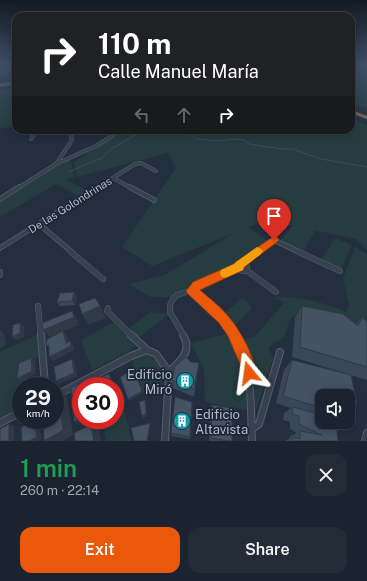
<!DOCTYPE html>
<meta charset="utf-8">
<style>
:root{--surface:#1a232f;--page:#232b37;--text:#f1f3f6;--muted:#9fa4aa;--line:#38404b;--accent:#ea580c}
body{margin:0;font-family:"Public Sans",sans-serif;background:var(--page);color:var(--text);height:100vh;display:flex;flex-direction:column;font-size:15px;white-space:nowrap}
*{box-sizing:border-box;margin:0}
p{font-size:13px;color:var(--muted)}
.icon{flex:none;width:22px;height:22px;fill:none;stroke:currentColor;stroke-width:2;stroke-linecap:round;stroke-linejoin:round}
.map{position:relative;height:441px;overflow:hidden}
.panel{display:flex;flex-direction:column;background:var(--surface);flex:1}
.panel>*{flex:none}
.top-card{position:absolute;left:12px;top:12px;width:343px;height:122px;border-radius:12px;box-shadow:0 2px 10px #0003,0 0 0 1px var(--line);background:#202124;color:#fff;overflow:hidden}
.buttons{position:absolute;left:315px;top:389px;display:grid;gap:8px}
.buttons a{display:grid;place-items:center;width:40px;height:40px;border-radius:8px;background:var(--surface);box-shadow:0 2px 10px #0003,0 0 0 1px var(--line);font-size:20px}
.speed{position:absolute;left:12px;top:377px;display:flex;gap:8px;font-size:20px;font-weight:700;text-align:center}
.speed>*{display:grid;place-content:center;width:52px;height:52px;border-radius:50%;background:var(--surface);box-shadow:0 2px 10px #0003,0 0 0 1px var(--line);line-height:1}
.speed small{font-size:10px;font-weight:400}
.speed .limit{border:6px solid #d22;background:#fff;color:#111}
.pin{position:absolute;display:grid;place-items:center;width:34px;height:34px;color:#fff;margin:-41px -17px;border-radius:50% 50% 50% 0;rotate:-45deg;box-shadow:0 0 4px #0007}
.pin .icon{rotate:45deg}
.me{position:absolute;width:44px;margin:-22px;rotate:344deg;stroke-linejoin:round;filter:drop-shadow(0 0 3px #0008)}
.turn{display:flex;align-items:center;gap:14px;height:84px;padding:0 20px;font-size:18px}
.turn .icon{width:52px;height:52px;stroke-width:2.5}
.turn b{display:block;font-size:28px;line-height:34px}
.lanes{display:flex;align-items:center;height:38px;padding:0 20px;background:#0003;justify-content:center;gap:20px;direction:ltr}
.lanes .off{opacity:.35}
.round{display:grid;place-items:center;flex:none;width:42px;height:42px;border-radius:12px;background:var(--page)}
.overview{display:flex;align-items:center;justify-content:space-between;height:68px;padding:0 20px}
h1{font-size:24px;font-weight:600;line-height:30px;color:#1e9e55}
.button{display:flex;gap:8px;margin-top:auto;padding:8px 20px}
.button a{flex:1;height:46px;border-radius:12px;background:var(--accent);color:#fff;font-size:16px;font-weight:600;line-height:46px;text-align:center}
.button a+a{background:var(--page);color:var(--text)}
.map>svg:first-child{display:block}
.green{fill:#253d40}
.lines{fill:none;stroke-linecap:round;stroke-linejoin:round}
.stream{stroke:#364b67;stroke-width:1}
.street-far5-casing{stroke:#555f6d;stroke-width:2.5}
.street-far4-casing{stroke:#555f6d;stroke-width:3.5}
.street-far3-casing{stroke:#555f6d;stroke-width:4}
.street-far2-casing{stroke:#555f6d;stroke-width:5.5}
.street-far1-casing{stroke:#555f6d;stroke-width:6}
.street-casing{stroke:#555f6d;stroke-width:8}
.primary-casing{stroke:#404a58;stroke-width:2}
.highway-casing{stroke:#424c5a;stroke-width:1}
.street-far5{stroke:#37414f;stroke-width:2}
.street-far4{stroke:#37414f;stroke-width:2.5}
.street-far3{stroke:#37414f;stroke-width:3}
.street-far2{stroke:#37414f;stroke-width:4}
.street-far1{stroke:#37414f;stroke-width:5}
.street{stroke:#37414f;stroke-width:6}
.primary{fill:#55606f;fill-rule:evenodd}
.highway{fill:#766854;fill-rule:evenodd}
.wall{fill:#3a4756}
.shaded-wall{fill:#303946}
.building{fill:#445264;stroke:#303946}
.route{fill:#ea580c;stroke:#983908}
.slow{fill:#f59e0b}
.labels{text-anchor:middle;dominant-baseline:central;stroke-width:3.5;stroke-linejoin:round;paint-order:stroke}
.street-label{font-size:11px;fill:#b3bcca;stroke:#1c2634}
.near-poi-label{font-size:13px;fill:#b3bcca;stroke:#1c2634;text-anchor:end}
</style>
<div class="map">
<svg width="367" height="441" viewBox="0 0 367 441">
<rect width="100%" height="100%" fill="#232f3f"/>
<path class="green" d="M351,65H367V108L351,104Z
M16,88V126L0,129V90Z
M351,118L367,125V250L356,239L313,230L315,231L303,252L280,241L293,226L266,220L248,227L269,242L234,265L237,267L190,285L172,297H150L129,284L165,275L234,233L152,266L122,247L176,168L168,153L77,177L74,162L122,131L127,130H351Z
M70,158L75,177L66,180L88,191L80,197L56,184L0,217V201Z
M335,238L352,245L342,268L338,269L321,261Z
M355,247L367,254V339L329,323L293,316C283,326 291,339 274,342L269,348L273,358L255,413V391L251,364L240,340L254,337L284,303L275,297C295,295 328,303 346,312L349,305L343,278Z
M243,297L252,308L231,329L221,316Z
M151,312L169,314L137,339L127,330Z
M114,322L136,345L128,352L92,370L81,340Z
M229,333C241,360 246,381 247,410L205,402L204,369L191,343Z
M37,335L39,356L21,365V411L0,422V352Z
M142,349L166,370L160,389L141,392L131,358Z
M124,410L132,441H106L102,422L106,420H115V415Z"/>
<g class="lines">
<path class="stream" d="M351,75L367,73
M186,130L196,139L218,141L235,139L244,140L249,144L282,149H293L321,159L367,167
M68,172L102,158L111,149L144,130"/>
<g class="street-far5-casing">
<path id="street-far5" d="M0,72L16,70"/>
</g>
<g class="street-far4-casing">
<path id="street-far4" d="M64,130L70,133L71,137
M32,137L35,133L50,130
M110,137L121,130"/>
</g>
<g class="street-far3-casing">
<path id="street-far3" d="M31,139L33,136
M58,163L96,146L112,136
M113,178L131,188
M18,188L56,164L72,140L71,136
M97,188L135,164L141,163L156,171"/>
</g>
<g class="street-far2-casing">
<path id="street-far2" d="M130,187L154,200
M0,199L19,187
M39,224L73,253
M0,248L98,187
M257,253L274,240L301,253"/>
</g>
<g class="street-far1-casing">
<path id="street-far1" d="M71,252L103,279
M299,252L340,271
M243,263L258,252
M239 267a4 4 0 1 1 8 0a4 4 0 1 1-8 0Z
M246,270L276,292
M0,272V275
M192,291L218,313L235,336
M38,306L41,336
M108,308L107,311L132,336
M184,336L170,312V305L173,299L177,295L189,291L204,282L239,267"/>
</g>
<g class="street-casing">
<path id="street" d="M41,335L45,386
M131,335L147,350L156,354L169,372
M234,335C254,371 250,402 252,441
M169,372C180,361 193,351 183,335
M55,396L131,356L147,350
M0,423L21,412
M251,430L259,424L280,352
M165,441L169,372
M365,441L367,433"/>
</g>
<g class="primary-casing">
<path id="primary" d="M16,82V84L0,86V84Z"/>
</g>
<g class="highway-casing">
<path id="highway" d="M351,110L367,116V119L351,113Z"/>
</g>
<use href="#street-far5" class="street-far5"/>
<use href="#street-far4" class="street-far4"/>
<use href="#street-far3" class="street-far3"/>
<use href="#street-far2" class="street-far2"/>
<use href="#street-far1" class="street-far1"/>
<use href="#street" class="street"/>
<use href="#primary" class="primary"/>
<use href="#highway" class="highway"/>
</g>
<path class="wall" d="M74,292L77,296L75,305L60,306L57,302Z
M302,306L356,325L362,318L367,321V380L292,357L295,318Z
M292,360L351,375L357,404L348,408V396H322V422H336L338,441H285L290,438V436L297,433L290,429V422L283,420L284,413L291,408L276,403L284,370Z
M199,363L194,397L173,388L172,380Z
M192,402L190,439L172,436L171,433Z
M212,405L232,441H209L211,409Z"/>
<path class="shaded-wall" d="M74,292L77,296L75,305L72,301Z
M100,306L106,318L88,325L82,314Z
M72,311L77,319L79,325L49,337L43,330Z
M20,323L24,327V337L16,340L12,337Z
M0,330L4,334L6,345L0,348Z
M63,331L67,336L70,347V341L73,345L74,350L53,361L49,357L66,343Z
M31,358L35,361L36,374L21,382L17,379Z
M72,359L75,362L77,376L59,384L56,381Z
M134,369L143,393L129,401L128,399Z
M109,374L111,377L114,386H113Z
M84,381L88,386H84Z
M58,388L67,396L73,435L62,441H44Z
M145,400L146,402L147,416L143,418L142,416Z
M81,419V420H96L97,422L83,427L74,422Z
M34,421L39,423L42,439L37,441H29Z
M150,423L151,425L148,441H147Z
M9,424L14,426V441H9Z
M91,425L99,430L101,441H94Z"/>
<path class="building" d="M74,292L72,301L57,302L60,293Z
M95,298L100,306L82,314L79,304Z
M302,306L343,314L358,326L362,318L367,321V367L300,347Z
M72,311L74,317L43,330L42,323Z
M20,323V333L12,337L13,325Z
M63,331L66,343L70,341L71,346L49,357V345L46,346L47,339Z
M0,332L1,342L0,343Z
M186,357L191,362L199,363L194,389L172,380L175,366Z
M31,358L32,371L17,379L19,363Z
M72,359L74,373L56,381L54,367Z
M292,360L351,375L357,404L348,401V396H322V408L283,396Z
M134,369L142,391L128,399L120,377Z
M109,374L113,386H101L99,378Z
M84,381V386H81V419L74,422L71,388Z
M58,388L63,430L44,441L43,420H55V390Z
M175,397L192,402L190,437L171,433Z
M145,400L146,414L142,416L139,402Z
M212,405L232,408V441H228L211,438Z
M293,407L322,415V422H336L338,441H292L293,437L300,439V431L322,435L299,424V416L292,414Z
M34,421L37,437L29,441H22L21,427Z
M150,423L147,441H134L131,428Z
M9,424V441H0V429Z
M91,425L94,441H75L74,433Z"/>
<linearGradient id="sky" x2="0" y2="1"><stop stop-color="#131a23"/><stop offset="0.51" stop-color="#3f4d63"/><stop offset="1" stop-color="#3f4d63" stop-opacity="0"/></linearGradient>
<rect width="367" height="127" fill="url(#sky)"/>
<path class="route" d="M274,236L277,237L279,240L277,242L244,267L243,270L200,290C209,298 220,306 228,316C238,327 260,363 254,378L249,380L244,378L240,364L228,336L219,323L188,294L186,291L193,282L234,264L236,262Z"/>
<path class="slow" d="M257,247L261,249L263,251L261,254L244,267L243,270L225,278L221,276L220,273L221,270L234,264L236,262Z"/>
<defs>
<g id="building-disc" transform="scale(0.9)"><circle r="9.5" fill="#0f9aa8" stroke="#1c2634"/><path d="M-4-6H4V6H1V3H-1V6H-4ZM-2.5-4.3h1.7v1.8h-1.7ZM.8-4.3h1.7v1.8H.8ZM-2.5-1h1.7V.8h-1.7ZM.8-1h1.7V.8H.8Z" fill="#fff"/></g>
</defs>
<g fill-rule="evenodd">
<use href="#building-disc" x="185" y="381"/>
<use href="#building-disc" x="182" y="421"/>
</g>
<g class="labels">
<g class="street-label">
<text transform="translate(70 205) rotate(-32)">De las Golondrinas</text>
</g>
<g class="near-poi-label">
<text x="172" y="374">Edificio<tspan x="172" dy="15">Miró</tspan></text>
<text x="195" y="414" text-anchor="start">Edificio<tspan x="195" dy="15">Altavista</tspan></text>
</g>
</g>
</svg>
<div class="buttons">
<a><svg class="icon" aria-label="sound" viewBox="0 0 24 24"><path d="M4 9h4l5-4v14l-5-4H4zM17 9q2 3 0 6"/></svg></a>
</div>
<div class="speed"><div>29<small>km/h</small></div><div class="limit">30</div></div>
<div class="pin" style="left:274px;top:240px;background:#d93025"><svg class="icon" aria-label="arrive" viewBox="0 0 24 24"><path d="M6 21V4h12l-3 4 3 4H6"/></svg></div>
<svg class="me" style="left:249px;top:373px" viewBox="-20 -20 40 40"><path d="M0-17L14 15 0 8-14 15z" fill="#ea580c" stroke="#fff" stroke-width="4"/></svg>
<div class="top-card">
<div class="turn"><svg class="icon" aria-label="right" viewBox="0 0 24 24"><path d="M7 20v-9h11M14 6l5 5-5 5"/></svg><div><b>110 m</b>Calle Manuel María</div></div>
<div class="lanes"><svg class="icon off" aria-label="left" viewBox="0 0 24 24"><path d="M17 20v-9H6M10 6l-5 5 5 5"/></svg><svg class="icon off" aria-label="ahead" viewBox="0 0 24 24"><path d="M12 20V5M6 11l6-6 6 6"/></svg><svg class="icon" aria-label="right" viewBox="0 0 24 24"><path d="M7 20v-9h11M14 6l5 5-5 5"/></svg></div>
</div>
</div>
<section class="panel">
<div class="overview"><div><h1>1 min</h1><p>260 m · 22:14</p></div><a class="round"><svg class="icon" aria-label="close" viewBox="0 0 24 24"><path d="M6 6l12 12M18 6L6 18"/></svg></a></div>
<div class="button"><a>Exit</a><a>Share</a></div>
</section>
